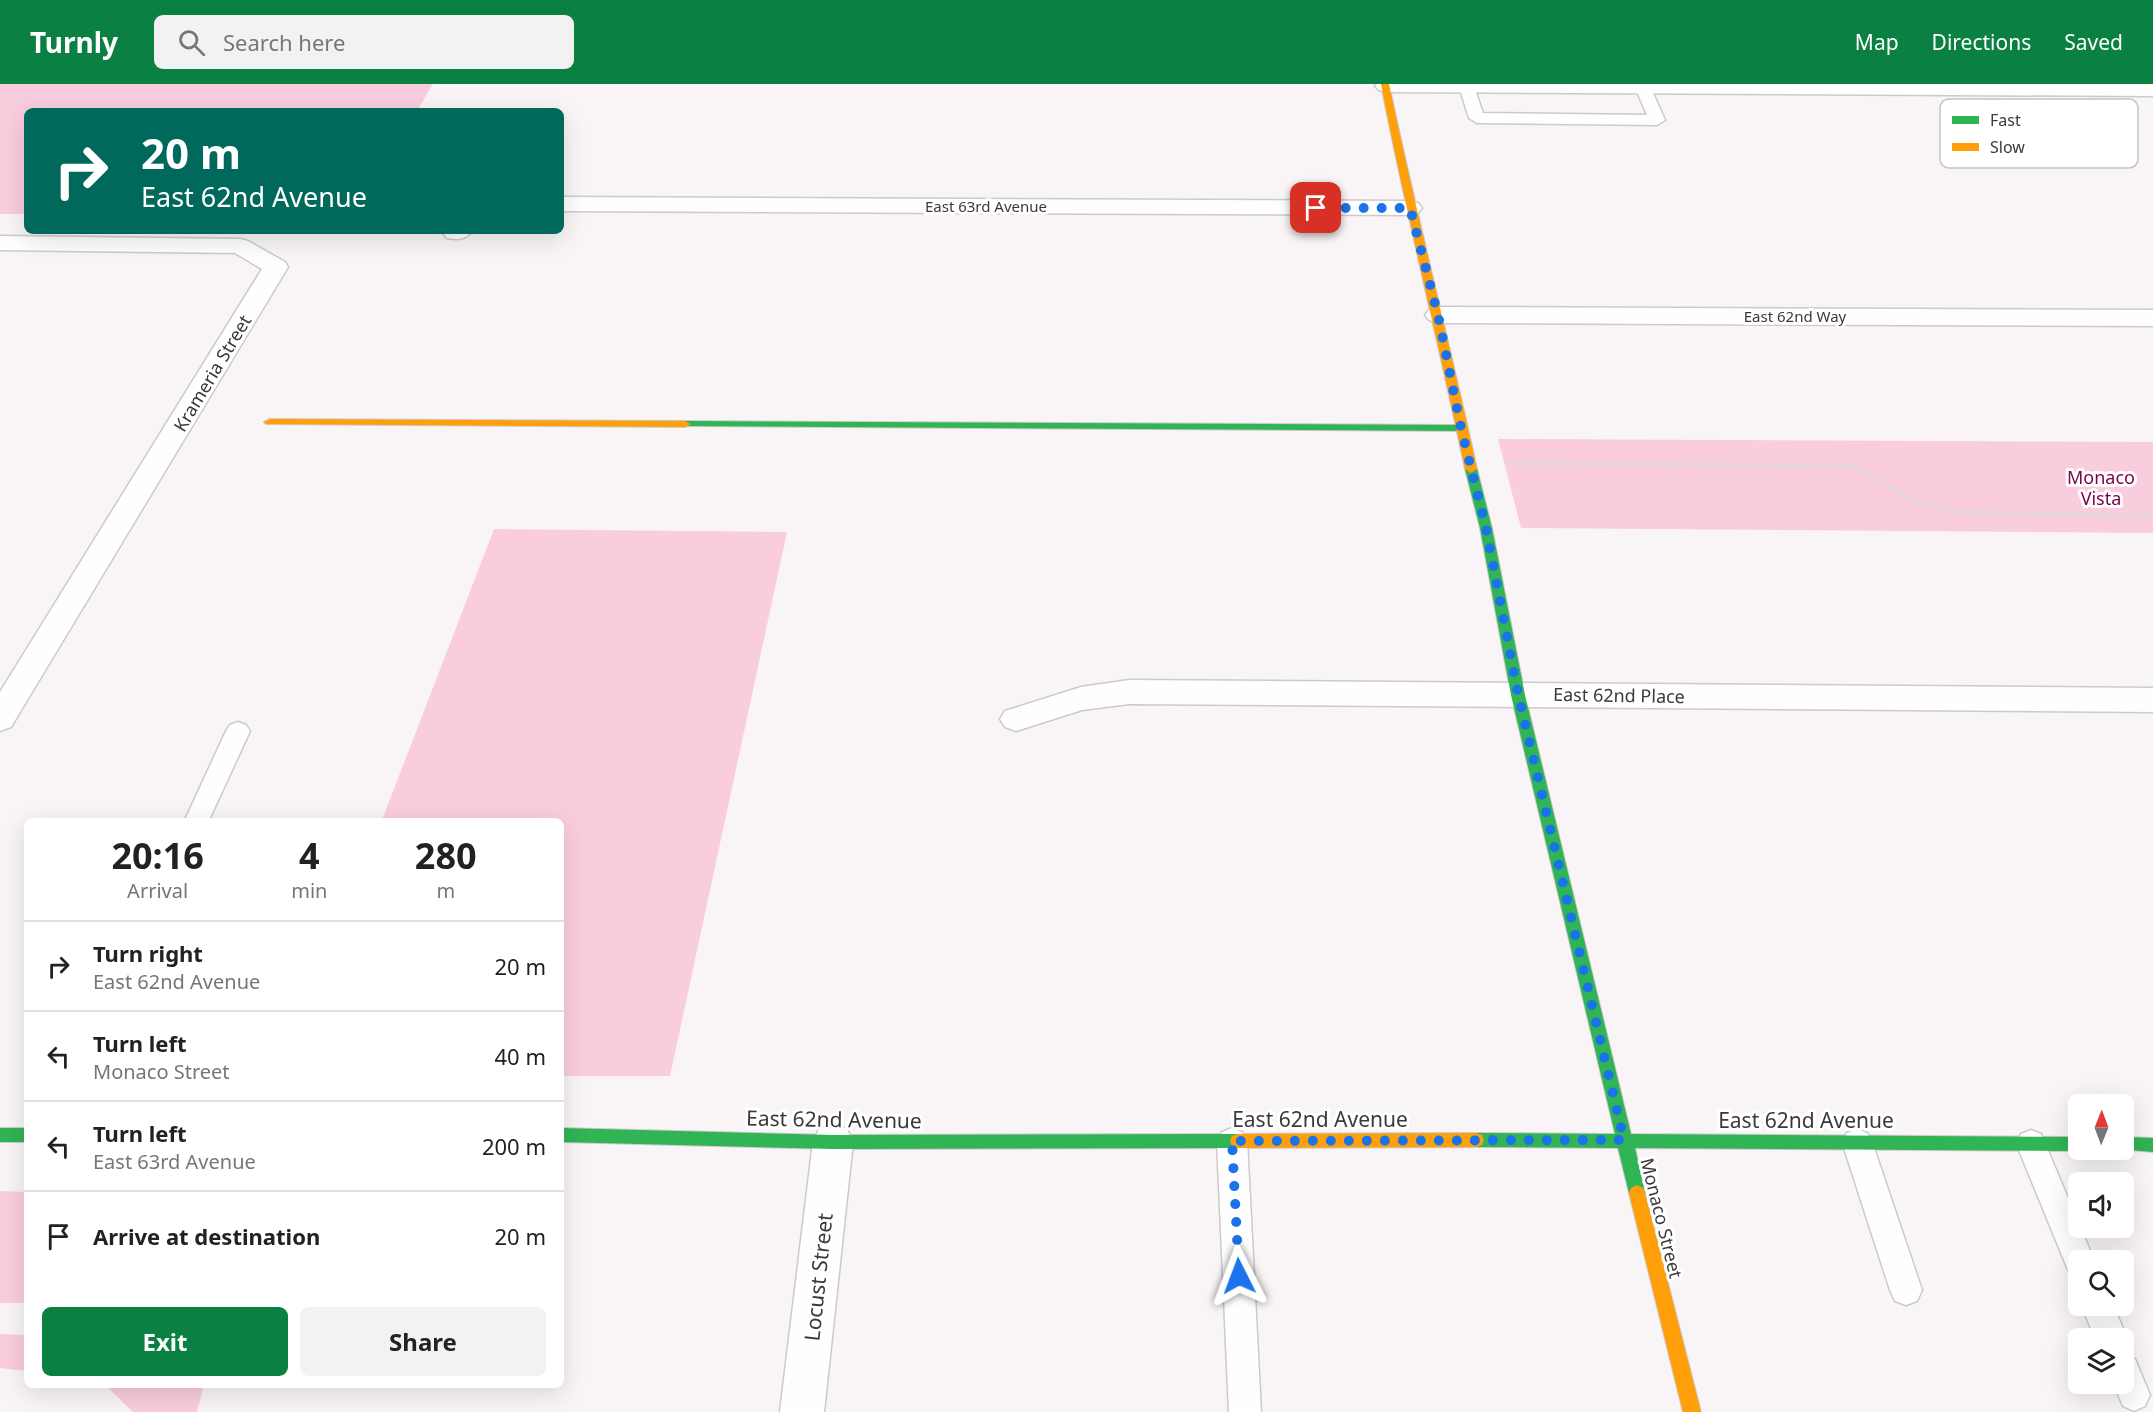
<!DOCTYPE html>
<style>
:root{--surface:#fff;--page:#f2f2f2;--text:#222;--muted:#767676;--line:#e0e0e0;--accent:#0b8043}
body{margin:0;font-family:"Noto Sans",sans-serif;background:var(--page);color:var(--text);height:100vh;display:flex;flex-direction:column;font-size:22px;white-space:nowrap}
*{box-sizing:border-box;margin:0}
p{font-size:20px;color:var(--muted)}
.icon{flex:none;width:33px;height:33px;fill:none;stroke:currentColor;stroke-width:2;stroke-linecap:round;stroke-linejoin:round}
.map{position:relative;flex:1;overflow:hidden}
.details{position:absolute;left:24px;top:734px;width:540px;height:570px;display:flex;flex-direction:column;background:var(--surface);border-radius:9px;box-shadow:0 6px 24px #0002}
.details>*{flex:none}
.hud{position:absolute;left:24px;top:24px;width:540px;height:126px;border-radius:9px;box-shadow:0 6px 24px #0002;background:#00695c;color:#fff;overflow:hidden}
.needle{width:39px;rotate:1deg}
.buttons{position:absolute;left:2068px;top:1010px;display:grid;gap:12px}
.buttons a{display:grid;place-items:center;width:66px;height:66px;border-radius:9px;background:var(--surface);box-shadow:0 6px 24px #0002;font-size:30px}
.pin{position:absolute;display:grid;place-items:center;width:51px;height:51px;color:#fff;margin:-26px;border-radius:12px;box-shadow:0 3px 9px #0006}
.me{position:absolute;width:66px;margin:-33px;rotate:357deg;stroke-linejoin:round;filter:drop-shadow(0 0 4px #0008)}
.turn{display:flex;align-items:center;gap:21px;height:126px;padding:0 18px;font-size:27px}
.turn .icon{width:78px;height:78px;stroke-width:2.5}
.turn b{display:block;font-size:42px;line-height:51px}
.eta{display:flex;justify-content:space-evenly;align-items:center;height:102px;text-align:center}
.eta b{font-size:36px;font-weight:700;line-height:42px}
.cta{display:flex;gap:12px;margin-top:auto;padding:12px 18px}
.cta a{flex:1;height:69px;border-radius:9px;background:var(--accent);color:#fff;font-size:24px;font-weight:700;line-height:69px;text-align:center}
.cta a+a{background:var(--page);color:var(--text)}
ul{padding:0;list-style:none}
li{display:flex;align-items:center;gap:18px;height:90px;padding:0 18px;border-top:2px solid var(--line)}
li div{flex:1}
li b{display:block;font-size:22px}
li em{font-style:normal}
header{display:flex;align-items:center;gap:36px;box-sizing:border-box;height:84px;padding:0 30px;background:var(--accent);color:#fff}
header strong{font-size:28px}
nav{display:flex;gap:33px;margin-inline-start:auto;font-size:21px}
.search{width:420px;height:54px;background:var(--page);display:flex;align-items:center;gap:15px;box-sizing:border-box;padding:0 21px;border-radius:9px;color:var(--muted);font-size:22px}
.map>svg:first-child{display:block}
.green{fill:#facdde}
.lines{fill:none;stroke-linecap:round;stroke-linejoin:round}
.lane-casing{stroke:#cccacb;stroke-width:3}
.street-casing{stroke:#cccacb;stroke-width:3}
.fast-casing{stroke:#cccacb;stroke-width:2}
.slow-casing{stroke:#cccacb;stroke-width:2}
.path{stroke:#dddcdd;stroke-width:4;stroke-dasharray:4.5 3;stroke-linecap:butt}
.lane{fill:#fefefe;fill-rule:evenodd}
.street{fill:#fefefe;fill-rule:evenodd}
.fast{fill:#30b455;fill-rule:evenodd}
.slow{fill:#ff9f0a;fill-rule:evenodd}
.route{stroke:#1a73e8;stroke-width:10;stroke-dasharray:0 18}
.labels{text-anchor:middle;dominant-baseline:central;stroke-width:6;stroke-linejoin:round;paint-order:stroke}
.far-street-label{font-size:15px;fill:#3b393a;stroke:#fff}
.street-label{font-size:18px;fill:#3b393a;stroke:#fff}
.park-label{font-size:18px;fill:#7c0048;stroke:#fff}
.near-street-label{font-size:21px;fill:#3b393a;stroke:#fff}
.key{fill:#fff;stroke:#c4c4c4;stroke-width:1.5}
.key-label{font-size:16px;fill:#3b393a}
</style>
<header>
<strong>Turnly</strong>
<div class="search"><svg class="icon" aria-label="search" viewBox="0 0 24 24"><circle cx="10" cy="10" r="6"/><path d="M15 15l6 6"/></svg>Search here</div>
<nav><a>Map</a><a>Directions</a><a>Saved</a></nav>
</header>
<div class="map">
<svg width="2153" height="1328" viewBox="0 0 2153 1328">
<rect width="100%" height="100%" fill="#f9f5f7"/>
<path class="green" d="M0,0H433L417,27H27V130H0Z
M1498,355L2153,358V449L1521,444Z
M494,445L787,448L670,992H561V736H382Z
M0,1107L27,1108V1219H0Z
M0,1250L27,1251V1287L0,1284Z
M105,1301H204L197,1328H133Z"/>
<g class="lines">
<g class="lane-casing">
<path id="lane" d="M1461,0H1473L1483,29L1647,31L1635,3L1637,0H1649L1665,36L1657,41L1477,39L1469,34L1459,2Z
M238,638L246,641L250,647L209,736H185L226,647L230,641Z
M1232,1044L1242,1048L1247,1057L1261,1328H1229L1217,1057L1222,1048Z
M1857,1045L1867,1049L1872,1058L1922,1206L1917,1217L1906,1221L1895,1217L1890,1206L1842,1058L1847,1049Z
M2031,1046L2041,1050L2094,1176H2079V1191L2068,1186L2016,1059L2021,1050Z
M2081,1221H2113L2127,1254L2124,1261V1254H2095Z
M2124,1270L2135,1275L2150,1311L2145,1322L2134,1327L2123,1322L2113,1299H2124Z"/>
</g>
<g class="street-casing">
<path id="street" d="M1377,0H2153V12L1386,8L1379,6L1375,2Z
M561,113L1410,117L1418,119L1422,124L1418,129L1410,131L561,127Z
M445,147H472C466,156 457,156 447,154L443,149Z
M0,152L240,155L248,157L285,178L288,183L11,643L0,647V608L262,185L235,169L0,166Z
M1438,223L2153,226V242L1438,239L1429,236L1425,231L1429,226Z
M1129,596L2153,604V628L1129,620L1082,626L1016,647L1005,643L1000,635L1005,627L1081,603Z
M833,1040L847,1045L853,1058L824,1328H780L813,1058L819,1045Z"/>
</g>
<g class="fast-casing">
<path id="fast" d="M685,337L1461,341L1467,344L1461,347L681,342V338Z
M1471,381L1477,385L1492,444L1525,611L1631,1050L2079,1053V1065H2085L2079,1067L1635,1064L1645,1109L1643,1114L1637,1117L1631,1114L1629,1109L1618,1064L1476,1063L1470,1061L1468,1056L1470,1051L1476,1049L1615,1050L1511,611L1480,444L1465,385Z
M0,1044H27V1058H0Z
M561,1044L833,1051L1238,1050L1244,1052L1246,1057L1244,1062L1238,1064L833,1065L561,1058Z
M2124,1053L2153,1054V1068L2118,1065H2124Z"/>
</g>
<g class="slow-casing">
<path id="slow" d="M1381,0H1389C1416,129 1449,256 1477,385L1471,389L1465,385C1438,256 1406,129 1381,0Z
M270,335L685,337L691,340L685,343L266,340L264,338Z
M1476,1049L1482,1051L1484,1056L1482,1061L1476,1063L1238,1064L1232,1062L1230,1057L1232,1052L1238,1050Z
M1637,1101L1643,1104L1645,1109L1701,1328H1683L1629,1109L1631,1104Z"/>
</g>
<path class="path" d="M1511,379L1854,382L1917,418L1957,428L2153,432"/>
<use href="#lane" class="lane"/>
<use href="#street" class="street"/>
<use href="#fast" class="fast"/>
<use href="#slow" class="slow"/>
</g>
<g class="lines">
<path class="route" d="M1239,1192L1232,1057L1624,1056L1518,610L1486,444L1461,344L1438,231L1410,124H1316"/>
</g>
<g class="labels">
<g class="far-street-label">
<text x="986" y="122">East 63rd Avenue</text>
<text x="1795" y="232">East 62nd Way</text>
</g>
<g class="street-label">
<text transform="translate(212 289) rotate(-59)">Krameria Street</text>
<text transform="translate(1619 611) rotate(1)">East 62nd Place</text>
<text transform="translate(1662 1134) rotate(76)">Monaco Street</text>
</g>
<g class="park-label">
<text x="2101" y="393">Monaco<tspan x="2101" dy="21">Vista</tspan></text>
</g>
<g class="near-street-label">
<text transform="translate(834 1035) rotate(1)">East 62nd Avenue</text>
<text x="1320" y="1035">East 62nd Avenue</text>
<text x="1806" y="1036">East 62nd Avenue</text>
<text transform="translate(818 1193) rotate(-84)">Locust Street</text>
</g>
</g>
<rect x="1940" y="15" width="198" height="69" rx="9" class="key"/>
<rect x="1952" y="32" width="27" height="8" fill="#30b455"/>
<rect x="1952" y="59" width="27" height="8" fill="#ff9f0a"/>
<g class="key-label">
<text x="1990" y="42">Fast</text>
<text x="1990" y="69">Slow</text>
</g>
</svg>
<div class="buttons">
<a><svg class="needle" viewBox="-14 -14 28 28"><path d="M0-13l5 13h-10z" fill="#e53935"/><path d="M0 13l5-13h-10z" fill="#767676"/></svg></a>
<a><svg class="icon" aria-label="sound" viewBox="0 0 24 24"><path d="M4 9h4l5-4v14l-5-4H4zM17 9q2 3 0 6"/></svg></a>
<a><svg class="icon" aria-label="search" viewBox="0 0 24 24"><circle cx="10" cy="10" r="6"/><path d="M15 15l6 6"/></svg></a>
<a><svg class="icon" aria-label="layers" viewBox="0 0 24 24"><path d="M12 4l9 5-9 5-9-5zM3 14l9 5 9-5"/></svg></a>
</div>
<div class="pin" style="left:1316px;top:124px;background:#d93025"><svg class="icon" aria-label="arrive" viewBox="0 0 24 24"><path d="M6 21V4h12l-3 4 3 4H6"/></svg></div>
<svg class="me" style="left:1239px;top:1192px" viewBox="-20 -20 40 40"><path d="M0-17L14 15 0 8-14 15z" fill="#1a73e8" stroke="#fff" stroke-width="4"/></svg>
<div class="hud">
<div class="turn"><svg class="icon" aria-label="right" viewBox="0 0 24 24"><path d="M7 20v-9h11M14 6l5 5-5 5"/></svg><div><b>20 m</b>East 62nd Avenue</div></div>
</div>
<section class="details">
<div class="eta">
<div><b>20:16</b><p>Arrival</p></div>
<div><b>4</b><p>min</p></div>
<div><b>280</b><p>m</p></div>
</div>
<ul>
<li><svg class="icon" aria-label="right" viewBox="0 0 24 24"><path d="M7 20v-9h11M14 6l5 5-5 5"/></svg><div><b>Turn right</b><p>East 62nd Avenue</p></div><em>20 m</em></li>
<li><svg class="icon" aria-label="left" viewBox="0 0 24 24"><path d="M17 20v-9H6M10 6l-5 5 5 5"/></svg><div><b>Turn left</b><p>Monaco Street</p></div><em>40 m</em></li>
<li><svg class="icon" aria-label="left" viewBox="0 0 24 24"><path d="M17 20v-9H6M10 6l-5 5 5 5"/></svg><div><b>Turn left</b><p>East 63rd Avenue</p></div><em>200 m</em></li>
<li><svg class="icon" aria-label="arrive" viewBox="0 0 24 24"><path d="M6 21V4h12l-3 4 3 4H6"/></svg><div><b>Arrive at destination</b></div><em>20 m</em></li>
</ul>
<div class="cta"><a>Exit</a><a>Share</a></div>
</section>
</div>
